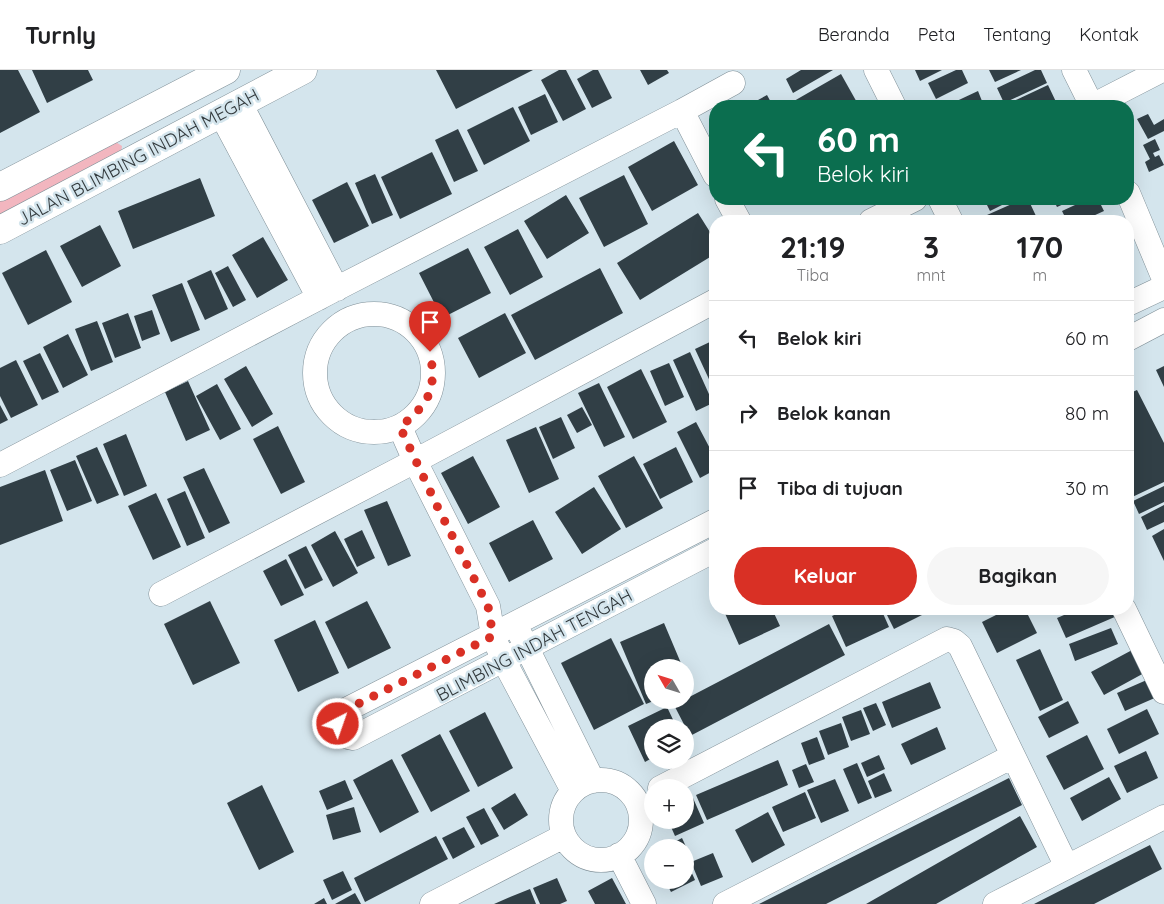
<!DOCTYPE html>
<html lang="id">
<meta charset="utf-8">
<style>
:root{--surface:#fff;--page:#f6f6f6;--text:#202124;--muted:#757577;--line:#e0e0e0;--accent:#d93025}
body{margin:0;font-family:Quicksand,sans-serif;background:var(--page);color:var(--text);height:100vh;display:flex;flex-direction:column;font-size:19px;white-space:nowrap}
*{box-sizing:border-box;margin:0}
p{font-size:16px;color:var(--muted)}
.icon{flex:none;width:28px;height:28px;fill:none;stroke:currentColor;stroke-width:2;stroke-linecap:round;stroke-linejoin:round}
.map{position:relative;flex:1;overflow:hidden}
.drawer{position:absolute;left:709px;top:145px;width:425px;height:400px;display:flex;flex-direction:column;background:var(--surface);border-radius:20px;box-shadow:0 5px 20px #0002}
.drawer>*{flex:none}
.banner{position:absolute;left:709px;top:30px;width:425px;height:105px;border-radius:20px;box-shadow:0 5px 20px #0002;background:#0b6e4f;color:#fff;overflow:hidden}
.needle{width:32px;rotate:309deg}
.fabs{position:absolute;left:644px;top:589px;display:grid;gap:10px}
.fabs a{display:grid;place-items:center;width:50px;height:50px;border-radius:50%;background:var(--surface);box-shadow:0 5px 20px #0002;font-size:25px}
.pin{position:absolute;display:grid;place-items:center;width:42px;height:42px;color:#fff;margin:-51px -21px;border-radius:50% 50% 50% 0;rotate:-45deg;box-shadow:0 0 5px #0007}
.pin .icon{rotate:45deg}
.me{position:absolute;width:55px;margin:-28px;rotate:41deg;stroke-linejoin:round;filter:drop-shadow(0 0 4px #0008)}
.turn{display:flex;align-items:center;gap:18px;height:105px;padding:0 25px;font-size:22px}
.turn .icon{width:65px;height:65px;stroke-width:2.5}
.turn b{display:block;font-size:35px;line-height:42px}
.eta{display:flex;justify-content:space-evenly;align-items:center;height:85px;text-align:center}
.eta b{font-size:30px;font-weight:700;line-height:35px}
.action{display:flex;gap:10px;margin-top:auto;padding:10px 25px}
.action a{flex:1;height:58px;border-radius:30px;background:var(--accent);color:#fff;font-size:20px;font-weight:700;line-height:58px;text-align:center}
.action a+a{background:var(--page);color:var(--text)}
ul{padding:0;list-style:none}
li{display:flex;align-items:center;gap:15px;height:75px;padding:0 25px;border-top:1px solid var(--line)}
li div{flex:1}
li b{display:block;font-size:19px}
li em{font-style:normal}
header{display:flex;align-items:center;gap:30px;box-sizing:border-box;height:70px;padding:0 25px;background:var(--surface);border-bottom:1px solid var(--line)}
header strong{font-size:24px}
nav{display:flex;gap:28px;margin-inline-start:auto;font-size:18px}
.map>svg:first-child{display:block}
.green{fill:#f2b6bf}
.building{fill:#313f46}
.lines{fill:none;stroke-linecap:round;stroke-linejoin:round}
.street-casing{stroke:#809098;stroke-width:25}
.secondary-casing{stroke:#809098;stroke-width:29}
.street{stroke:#fff;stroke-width:24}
.secondary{stroke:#fff;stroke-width:28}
.route{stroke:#d93025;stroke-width:9;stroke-dasharray:0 16.2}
.labels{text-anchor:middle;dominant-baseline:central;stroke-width:5;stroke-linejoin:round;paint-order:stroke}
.street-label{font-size:18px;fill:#343b3e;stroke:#d4e5ed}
</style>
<header>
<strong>Turnly</strong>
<nav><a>Beranda</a><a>Peta</a><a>Tentang</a><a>Kontak</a></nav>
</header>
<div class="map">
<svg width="1164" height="834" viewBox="0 0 1164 834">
<rect width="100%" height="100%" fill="#d4e5ed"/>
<path class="green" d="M114,71L122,76L121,83L0,147V130Z"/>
<path class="building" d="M0,0H18L40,42L0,63Z
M32,0H88L93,10L47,33Z
M436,0H533L456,39Z
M559,0H566L586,39L563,51L541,10Z
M593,0H598L612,28L592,38L577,9Z
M640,0H667L669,3L648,15Z
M801,0H833L793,23L786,9Z
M915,0H942L920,11Z
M956,0H962L968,13L936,29L928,13Z
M989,0H1021L995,12Z
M1035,0H1041L1047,13L1004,33L997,18Z
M841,4L859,36H797L794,31Z
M1048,15L1058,36H1003Z
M978,21L984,36H946Z
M545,24L558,52L531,65L518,37Z
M767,25L773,36H747Z
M513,37L530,71L484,95L467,60Z
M1148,44L1154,55L1164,49V61L1148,69L1137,49Z
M458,59L478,101L454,112L435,70Z
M1155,69L1160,80L1153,83L1155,87L1159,85L1164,95L1149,102L1145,92L1150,89L1143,75Z
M674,71L698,115L652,141L628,97Z
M432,82L452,124L400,149L381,107Z
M375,104L393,145L372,154L355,113Z
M624,105L648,154L604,177L579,128Z
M200,108L215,146L133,179L118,141Z
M347,112L369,156L334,173L312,130Z
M566,125L589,163L547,189L524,151Z
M984,129H1014L990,141Z
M1023,129H1028L1036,146L1025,151H990L987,145Z
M1053,129H1075L1057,137Z
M1088,129H1098L1104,141L1082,151H1067L1062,141Z
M698,143L715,170V184L640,230L617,193Z
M100,155L121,196L82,217L60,176Z
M518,159L543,207L510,225L484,177Z
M263,167L288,210L257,228L232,185Z
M468,178L491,223L442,248L419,203Z
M46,180L72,232L28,255L2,203Z
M228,196L246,230L233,237L215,203Z
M600,198L623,243L535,290L511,245Z
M211,200L228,239L205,250L187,211Z
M182,213L200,260L171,272L152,225Z
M152,240L160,264L142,271L134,246Z
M128,243L141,278L115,288L102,253Z
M505,243L526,283L479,308L458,268Z
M97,251L113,292L91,301L75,259Z
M68,264L88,305L63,318L43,277Z
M712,271L715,279V320H714L695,279Z
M690,282L713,333L696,341L673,290Z
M40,283L59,322L42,330L23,291Z
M16,290L38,335L11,348L0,326V298Z
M669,293L684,327L665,336L650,301Z
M246,296L273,344L252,357L224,309Z
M1164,296V317L1156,300Z
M641,299L667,352L633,369L607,317Z
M188,311L210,360L186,371L165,322Z
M599,313L625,367L604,377L578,323Z
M217,314L241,359L220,370L196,326Z
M1137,320L1164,373V412L1128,429V324Z
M0,335L8,350L0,354Z
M582,337L592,355L577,363L567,345Z
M561,347L575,378L553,389L539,357Z
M696,352L715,388V400L700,408L677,362Z
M278,356L305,412L281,424L253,369Z
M536,357L559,409L529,423L506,370Z
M126,364L147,416L124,426L103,374Z
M97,377L119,425L97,434L76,386Z
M676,377L693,412L660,429L643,394Z
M473,386L500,437L468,454L441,403Z
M634,386L663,438L626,458L598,406Z
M75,390L92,431L67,441L50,400Z
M204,398L230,453L209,463L183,407Z
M45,400L63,451L0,475V417Z
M1164,416V432L1139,444L1133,431Z
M594,417L621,459L582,484L555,442Z
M185,421L205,468L187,476L167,429Z
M156,423L181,477L153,490L128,436Z
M387,431L411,486L388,496L364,440Z
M1164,435V452L1147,460L1141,447Z
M533,450L553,489L509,512L489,473Z
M1164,459V491L1152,466Z
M362,460L375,488L357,497L344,469Z
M335,461L358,503L333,517L311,475Z
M306,476L323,510L305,519L288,485Z
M286,489L304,525L281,536L263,501Z
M715,507V521L709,509Z
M210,531L240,593L193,615L164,554Z
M367,531L391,578L348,599L325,552Z
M723,539H772L780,556L739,575Z
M847,539H881L889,557L846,577L832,546Z
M884,539H934L894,559Z
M1008,539H1025L1037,563L997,583L982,552Z
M1078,539H1114L1117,546L1066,568L1057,548Z
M315,550L339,603L298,622L274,570Z
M664,553L683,598H652V630H656L646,634L620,572Z
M829,554L845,585L690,666L674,635Z
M1111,558L1118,574L1075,591L1069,574Z
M611,568L644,634L594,660L561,593Z
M1040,579L1063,630L1040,641L1016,590Z
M1134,579L1146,602L1104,625L1091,602Z
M685,603L690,616L685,618Z
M1149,609L1157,627L1125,641L1117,623Z
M930,612L941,638L892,658L882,632Z
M1068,631L1079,653L1049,668L1038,647Z
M876,633L886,655L873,661L863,638Z
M667,637L677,658H652V688L645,692L628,656Z
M1147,639L1159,664L1119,684L1107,659Z
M861,640L870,664L851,671L842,647Z
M485,642L513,698L478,717L449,661Z
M841,653L849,677L828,685L819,661Z
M937,657L946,679L911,695L901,674Z
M440,664L470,721L431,742L401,685Z
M1087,665L1104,699L1064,720L1046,686Z
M817,667L825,689L809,695L801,673Z
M1146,681L1158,708L1127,723L1114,696Z
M879,685L885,699L867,707L861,693Z
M392,689L419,742L380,763L353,710Z
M778,690L788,715L707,750L696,725Z
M857,693L872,728L858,734L843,699Z
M806,694L814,712L799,718L792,700Z
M884,703L892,721L875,728L868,711Z
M1109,707L1121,729L1082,751L1070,728Z
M1009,708L1022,735L992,750L826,834H759Z
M835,709L849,741L821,753L807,720Z
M345,710L353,729L327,740L319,721Z
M262,715L294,782L259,800L227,733Z
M805,722L816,748L783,762L772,737Z
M515,723L528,745L504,760L491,738Z
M693,728L704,753L675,766L668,750H685V731Z
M354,737L361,762L333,770L326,745Z
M484,738L499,766L481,775L466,747Z
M768,742L785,775L752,793L735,760Z
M1020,746L1037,777L936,834H866Z
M464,757L475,777L453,789L442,768Z
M436,766L448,789L365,832L354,808Z
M682,768L688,781L685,782V778H663Z
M1150,775L1162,799L1094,834H1034Z
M713,783L723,807L701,816L691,792Z
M685,788L695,810L671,822L665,810H685Z
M343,801L352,820L332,830L323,810Z
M557,808L567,831L560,834H540L533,818Z
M612,808L626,834H595L588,821Z
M530,819L536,834H494L510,827Z
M355,823L361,834H335Z
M324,828L327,834H314Z"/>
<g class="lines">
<g class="street-casing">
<path id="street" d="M876,0L894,36
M1074,0L1092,36
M240,33L337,219
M1092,36L1162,0
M682,41L715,105
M221,44L319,228
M1128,123L1164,209
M727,129L739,151
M940,129L951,151
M871,151L915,129
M1128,234L1164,217
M315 303a59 59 0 1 1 118 0a59 59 0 1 1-118 0Z
M1128,269L1164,250
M400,357L415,391L488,536L493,566L504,591L573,721
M0,395L328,223L682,41L733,13
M715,451L342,642L337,652C340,661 343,667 353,668L715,480
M161,524L415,391L715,231
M1124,539L1164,622
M520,564L593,711
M561 750a40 40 0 1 1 80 0a40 40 0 1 1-80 0Z
M660,718L947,569L954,571L960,576L1067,797
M619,785L644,834
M432,834L564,766
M725,834L1013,686
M995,834L1164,747"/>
</g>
<g class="secondary-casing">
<path id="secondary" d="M0,117L226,0
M0,160L303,0"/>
</g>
<use href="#street" class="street"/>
<use href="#secondary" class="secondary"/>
</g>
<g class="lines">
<path class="route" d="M338,654V649L342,642L493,566L488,536L438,438L400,357C429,333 437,321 430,282"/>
</g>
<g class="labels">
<g class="street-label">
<text transform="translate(138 87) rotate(-28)">JALAN BLIMBING INDAH MEGAH</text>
<text transform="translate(534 575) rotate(-28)">BLIMBING INDAH TENGAH</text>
</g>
</g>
</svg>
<div class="fabs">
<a><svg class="needle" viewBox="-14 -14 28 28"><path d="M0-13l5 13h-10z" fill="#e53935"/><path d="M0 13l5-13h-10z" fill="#757577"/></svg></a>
<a><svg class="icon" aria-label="layers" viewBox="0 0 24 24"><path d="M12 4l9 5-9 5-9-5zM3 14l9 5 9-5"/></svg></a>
<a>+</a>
<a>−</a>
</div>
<div class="pin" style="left:430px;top:282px;background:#d93025"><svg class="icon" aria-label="arrive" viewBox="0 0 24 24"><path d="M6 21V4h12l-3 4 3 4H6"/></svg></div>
<svg class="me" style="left:338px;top:654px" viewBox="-20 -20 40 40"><circle r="17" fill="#d93025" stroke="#fff" stroke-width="3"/><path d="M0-11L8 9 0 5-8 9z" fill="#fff"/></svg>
<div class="banner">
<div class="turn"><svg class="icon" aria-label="left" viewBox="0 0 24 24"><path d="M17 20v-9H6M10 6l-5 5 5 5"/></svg><div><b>60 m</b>Belok kiri</div></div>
</div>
<section class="drawer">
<div class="eta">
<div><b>21:19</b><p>Tiba</p></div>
<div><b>3</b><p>mnt</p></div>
<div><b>170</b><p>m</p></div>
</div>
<ul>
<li><svg class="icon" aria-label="left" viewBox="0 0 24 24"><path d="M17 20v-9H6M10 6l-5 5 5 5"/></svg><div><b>Belok kiri</b></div><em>60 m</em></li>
<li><svg class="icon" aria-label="right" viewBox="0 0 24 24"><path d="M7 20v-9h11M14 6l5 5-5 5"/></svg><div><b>Belok kanan</b></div><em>80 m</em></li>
<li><svg class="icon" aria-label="arrive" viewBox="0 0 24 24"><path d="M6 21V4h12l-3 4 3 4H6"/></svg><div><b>Tiba di tujuan</b></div><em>30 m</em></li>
</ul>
<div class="action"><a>Keluar</a><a>Bagikan</a></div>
</section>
</div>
